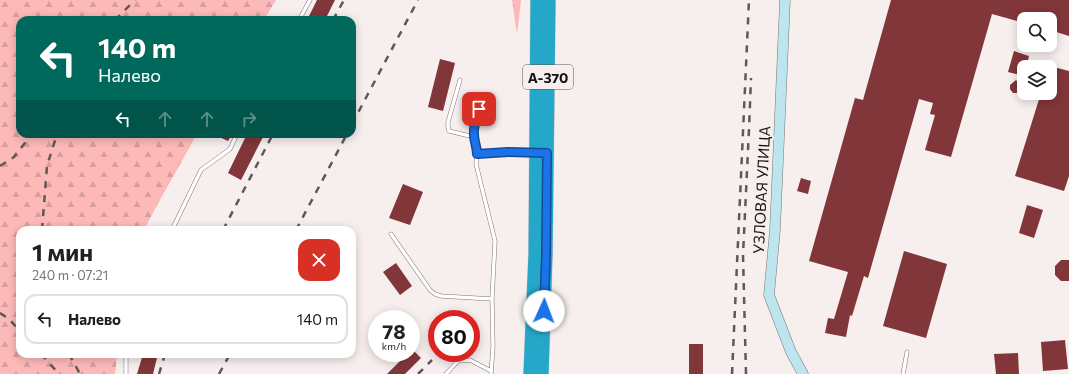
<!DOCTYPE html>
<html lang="ru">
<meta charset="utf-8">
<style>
:root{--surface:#fff;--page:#f6f6f6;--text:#202124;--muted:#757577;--line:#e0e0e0}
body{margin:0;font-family:Commissioner,sans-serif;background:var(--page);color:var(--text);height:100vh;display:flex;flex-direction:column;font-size:15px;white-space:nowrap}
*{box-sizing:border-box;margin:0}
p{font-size:13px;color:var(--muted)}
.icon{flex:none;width:22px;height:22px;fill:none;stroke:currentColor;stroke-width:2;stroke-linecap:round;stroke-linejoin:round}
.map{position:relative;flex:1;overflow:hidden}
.drawer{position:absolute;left:16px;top:226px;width:340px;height:132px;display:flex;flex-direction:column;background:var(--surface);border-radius:12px;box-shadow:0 2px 10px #0003}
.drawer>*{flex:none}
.top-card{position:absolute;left:16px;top:16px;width:340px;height:122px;border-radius:12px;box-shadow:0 2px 10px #0003;background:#00695c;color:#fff;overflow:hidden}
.buttons{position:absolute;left:1017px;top:12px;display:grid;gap:8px}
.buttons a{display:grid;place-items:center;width:40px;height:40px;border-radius:8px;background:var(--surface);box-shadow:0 2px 10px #0003;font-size:20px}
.speed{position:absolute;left:368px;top:310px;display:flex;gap:8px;font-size:20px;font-weight:700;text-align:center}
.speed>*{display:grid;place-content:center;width:52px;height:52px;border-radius:50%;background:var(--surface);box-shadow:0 2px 10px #0003;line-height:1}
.speed small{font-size:10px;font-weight:400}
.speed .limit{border:6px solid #d22;background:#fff;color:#111}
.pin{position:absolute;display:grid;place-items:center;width:34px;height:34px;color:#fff;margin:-17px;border-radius:8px;box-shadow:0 2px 6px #0006}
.me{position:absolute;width:44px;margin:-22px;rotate:2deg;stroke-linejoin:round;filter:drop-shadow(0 0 3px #0008)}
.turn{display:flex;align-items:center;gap:14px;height:84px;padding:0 16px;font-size:18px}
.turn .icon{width:52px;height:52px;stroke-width:2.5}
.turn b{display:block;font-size:28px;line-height:34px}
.lanes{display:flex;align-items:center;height:38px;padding:0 16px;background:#0003;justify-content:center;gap:20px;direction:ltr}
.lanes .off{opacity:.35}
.round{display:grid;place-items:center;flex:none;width:42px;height:42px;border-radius:12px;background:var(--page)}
.headline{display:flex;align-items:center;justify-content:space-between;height:68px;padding:0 16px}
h1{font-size:24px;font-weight:700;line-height:30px}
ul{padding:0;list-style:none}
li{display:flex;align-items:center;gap:12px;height:50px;margin:0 8px 6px;padding:0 8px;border:2px solid var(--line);border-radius:12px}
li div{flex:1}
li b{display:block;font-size:15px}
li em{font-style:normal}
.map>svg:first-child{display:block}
.forest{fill:url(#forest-firs)}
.building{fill:#81363a}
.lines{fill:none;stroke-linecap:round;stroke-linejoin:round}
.lane-casing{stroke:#7d7575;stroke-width:4.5}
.secondary-casing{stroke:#7d7575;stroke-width:11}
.highway-casing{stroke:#cccbcb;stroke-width:14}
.lane{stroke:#fff;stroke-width:3.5}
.secondary{stroke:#bde5ee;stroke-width:10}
.highway{stroke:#24a7c8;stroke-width:13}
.rail{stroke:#5e5959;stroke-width:2.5;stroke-dasharray:7 7;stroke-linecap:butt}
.route-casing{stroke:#114b97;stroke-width:10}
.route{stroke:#1a73e8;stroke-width:7}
.labels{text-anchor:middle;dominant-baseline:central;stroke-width:4;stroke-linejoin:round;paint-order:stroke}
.shield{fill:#f7eeee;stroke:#5a5555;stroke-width:1}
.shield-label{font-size:14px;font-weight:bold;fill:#161313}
.street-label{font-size:15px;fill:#161313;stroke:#f7eeee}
</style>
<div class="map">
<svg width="1069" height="374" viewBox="0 0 1069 374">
<defs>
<pattern id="forest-firs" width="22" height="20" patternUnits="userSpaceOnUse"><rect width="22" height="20" fill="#fcb9b8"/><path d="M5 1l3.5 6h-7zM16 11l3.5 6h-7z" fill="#d79e9d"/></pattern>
</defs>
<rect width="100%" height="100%" fill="#f7eeee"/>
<path class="forest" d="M0,0H276L264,20H20V134H197L156,207L144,230H20V354H117L115,374H0Z
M512,0H521L517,34Z"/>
<path class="building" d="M317,0H335L325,20H307Z
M891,0H1069V36L1050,30V19H1024V23L992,14L951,157L925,150L935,115L930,114L933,103L919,99L868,278L864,276L852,316L850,315L846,337L825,333L828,318L834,319L848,272L809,261L855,98L863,100Z
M1014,51L1029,56L1028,60L1047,66V67H1024V76L1008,72Z
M440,59L455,63L443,111L428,107Z
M1050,66L1069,71V176L1064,191L1015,176L1041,93H1050Z
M1016,80L1021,86V90L1017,93H1013L1010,89V85Z
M213,134H232L228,141Z
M247,134H257L263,137L241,180L228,173Z
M801,178L811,181L808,194L797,191Z
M403,184L423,192L410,225L389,218Z
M1027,205L1043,210L1034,238L1019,233Z
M904,251L947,264L926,338L883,326Z
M1061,260H1069V281H1061L1055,275V266Z
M396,263L412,286L400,295L383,272Z
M1065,340L1068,369L1043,371L1041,342Z
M689,344H703V374H689Z
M411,348L421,358L405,374H387L408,353H411Z
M1018,353L1019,374H996L994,354Z
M143,354H158L153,374H137Z"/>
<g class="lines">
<g class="lane-casing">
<path id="lane" d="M299,20L310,0
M460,80L448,122V127L449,131L474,137
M477,154C477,147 474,141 474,135C473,126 477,117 479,109
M172,230L201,170L230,149L237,134
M391,234L430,290L435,294L441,296L492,299
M126,374V354
M446,374L458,361L470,360L491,371
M491,374L493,347L492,299L495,241L476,164L477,154L508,152L534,153
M903,374L907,352"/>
</g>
<g class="secondary-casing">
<path id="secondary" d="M785,0L775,230L769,295L791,352L803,374"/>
</g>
<g class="highway-casing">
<path id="highway" d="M530,374L535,254L537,0
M542,374L546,254L549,0"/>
</g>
<use href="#lane" class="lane"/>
<use href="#secondary" class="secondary"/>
<use href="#highway" class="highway"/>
<path class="rail" d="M115,20L135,0
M333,20L344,0
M352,124L418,0
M0,166L14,157L32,134
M42,230L47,166L57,134
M223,230L273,134
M296,230L347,134
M0,313L9,319L20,331
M41,354L59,374
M69,354L80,374
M159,374L165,354
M219,374L230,354
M418,374L432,360
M732,374L749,0
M746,374L743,255L749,129L751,78"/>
</g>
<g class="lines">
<g class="route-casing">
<path id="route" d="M479,109C477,117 473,126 474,135C474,141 477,147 477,154L508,152L547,153L546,254L544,311"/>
</g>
<use href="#route" class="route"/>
</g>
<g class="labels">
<rect class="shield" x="523" y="65" width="50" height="24" rx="3"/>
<g class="shield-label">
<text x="548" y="77">А-370</text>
</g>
<g class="street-label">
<text transform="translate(761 190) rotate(-87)">УЗЛОВАЯ УЛИЦА</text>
</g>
</g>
</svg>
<div class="buttons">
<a><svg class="icon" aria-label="search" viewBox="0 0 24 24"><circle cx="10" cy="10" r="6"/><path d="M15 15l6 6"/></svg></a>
<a><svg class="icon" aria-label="layers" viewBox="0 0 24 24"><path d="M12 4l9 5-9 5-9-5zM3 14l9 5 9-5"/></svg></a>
</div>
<div class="speed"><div>78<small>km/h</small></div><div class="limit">80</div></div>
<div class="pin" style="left:479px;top:109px;background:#d93025"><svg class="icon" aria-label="arrive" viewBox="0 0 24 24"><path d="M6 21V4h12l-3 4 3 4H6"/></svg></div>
<svg class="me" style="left:544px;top:311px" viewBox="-20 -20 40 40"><circle r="19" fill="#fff"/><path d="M0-13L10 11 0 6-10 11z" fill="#1a73e8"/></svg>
<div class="top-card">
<div class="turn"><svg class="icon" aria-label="left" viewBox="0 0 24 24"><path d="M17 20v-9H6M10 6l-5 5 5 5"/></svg><div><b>140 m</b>Налево</div></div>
<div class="lanes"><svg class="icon" aria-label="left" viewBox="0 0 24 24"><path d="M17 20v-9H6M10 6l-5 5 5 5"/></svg><svg class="icon off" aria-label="ahead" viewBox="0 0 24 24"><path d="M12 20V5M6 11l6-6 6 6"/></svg><svg class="icon off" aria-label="ahead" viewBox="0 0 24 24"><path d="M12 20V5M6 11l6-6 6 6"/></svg><svg class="icon off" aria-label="right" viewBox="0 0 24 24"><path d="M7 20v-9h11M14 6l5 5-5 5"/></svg></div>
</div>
<section class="drawer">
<div class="headline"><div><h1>1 мин</h1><p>240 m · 07:21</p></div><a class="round" style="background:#d93025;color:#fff"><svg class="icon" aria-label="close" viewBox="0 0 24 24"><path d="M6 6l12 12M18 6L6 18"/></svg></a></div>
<ul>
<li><svg class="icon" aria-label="left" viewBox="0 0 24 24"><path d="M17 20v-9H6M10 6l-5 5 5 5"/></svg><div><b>Налево</b></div><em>140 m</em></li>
</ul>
</section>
</div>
